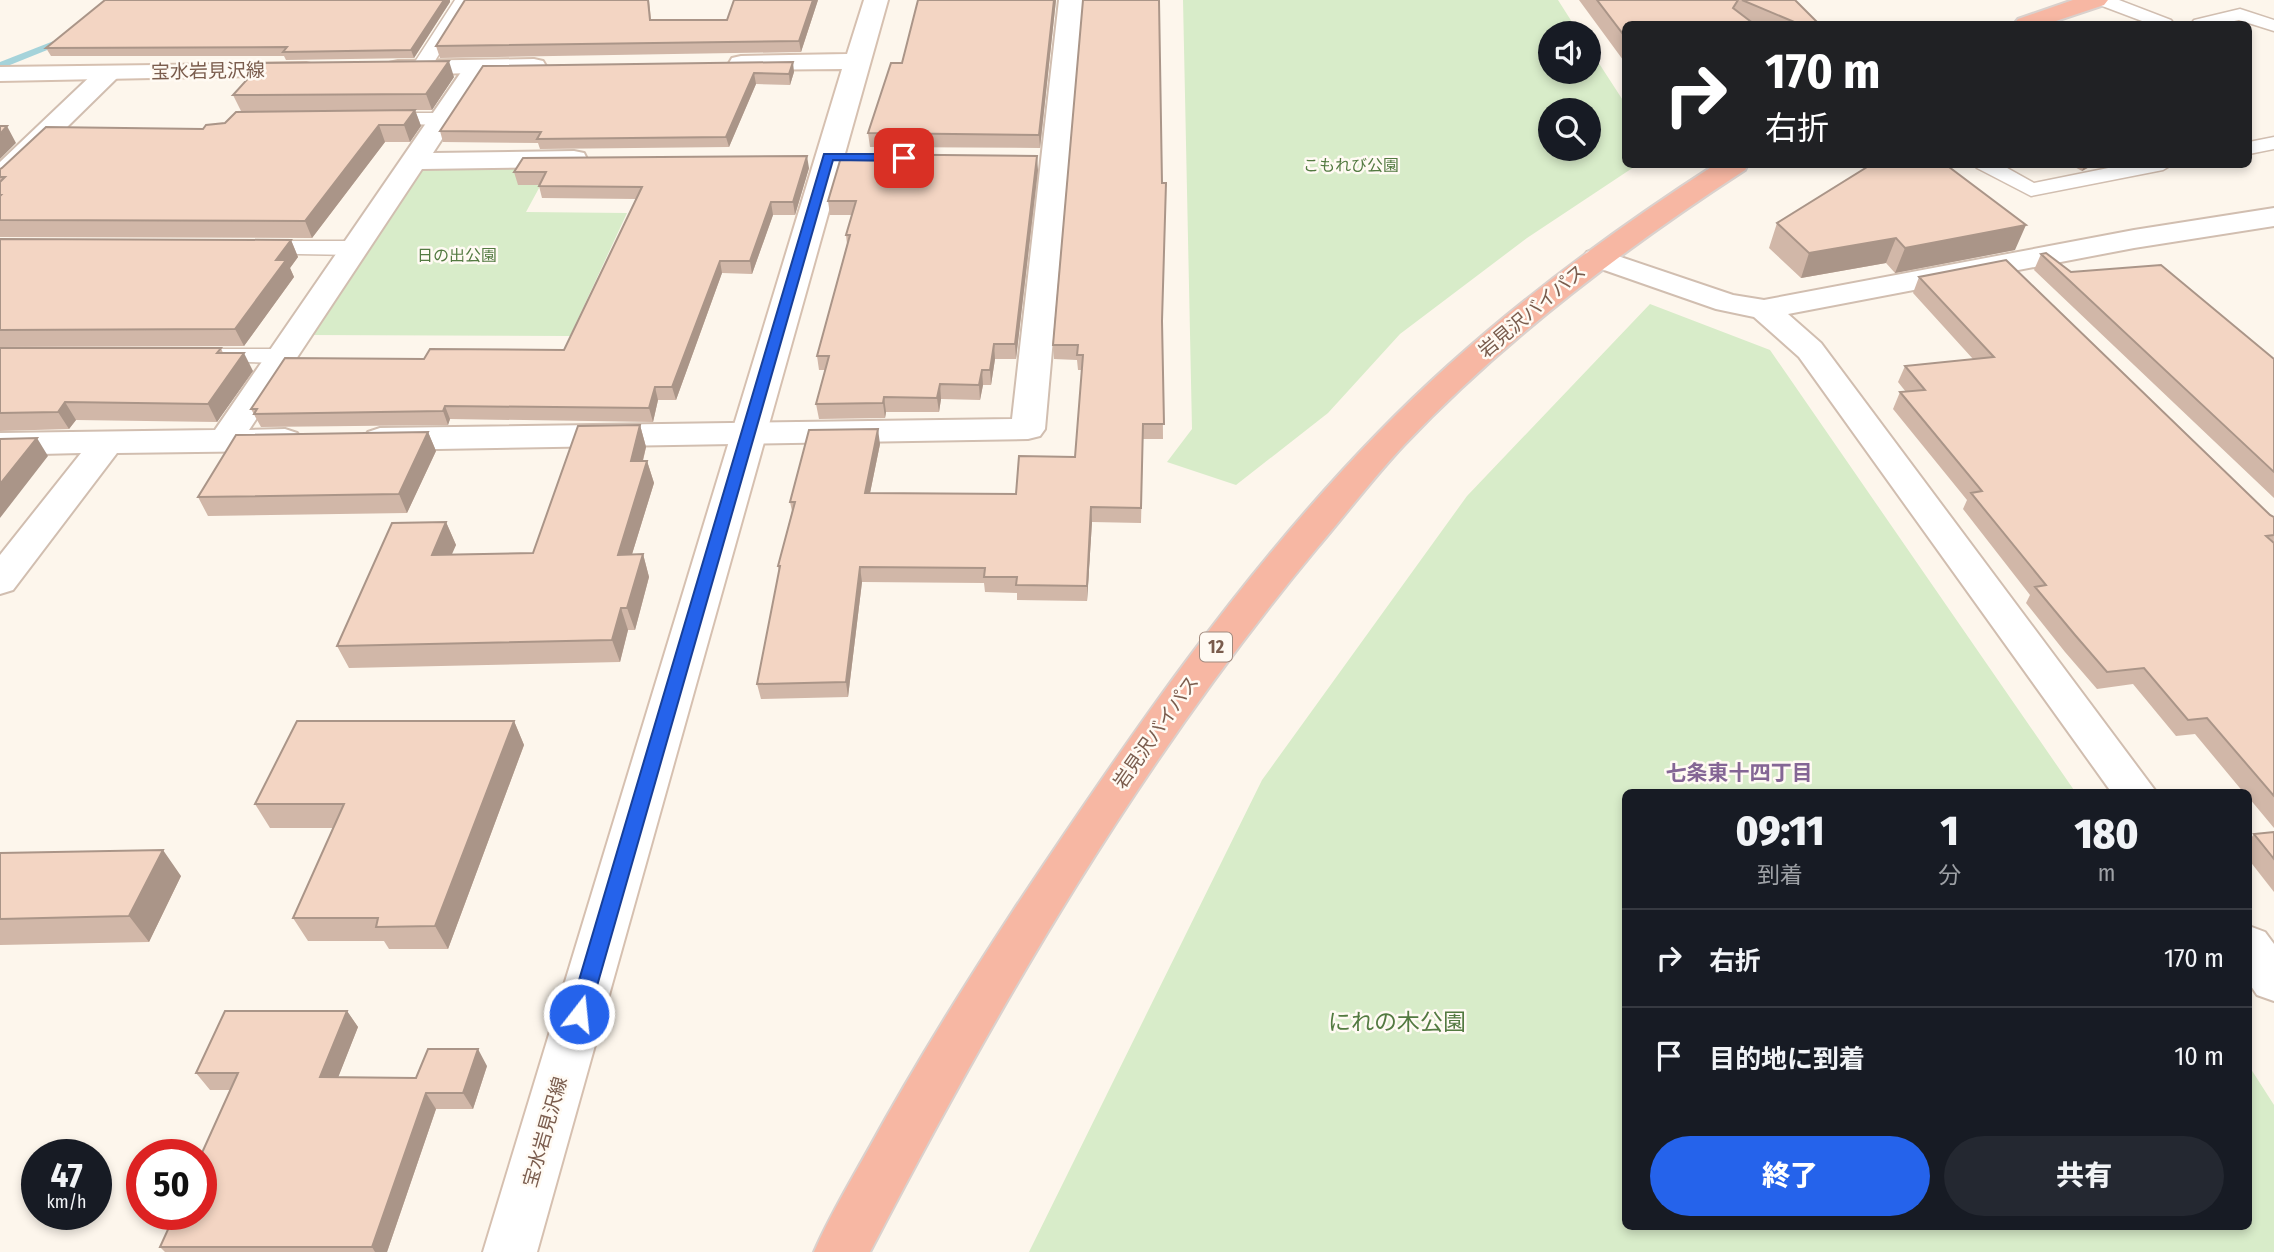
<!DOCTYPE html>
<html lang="ja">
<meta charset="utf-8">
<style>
:root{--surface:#171b24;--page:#242831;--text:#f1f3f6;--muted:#9ea1a6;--line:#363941;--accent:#2563eb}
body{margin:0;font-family:"Fira Sans Condensed","Noto Sans JP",sans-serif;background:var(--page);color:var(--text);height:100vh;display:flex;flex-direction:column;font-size:26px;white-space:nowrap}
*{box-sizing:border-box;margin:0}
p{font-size:23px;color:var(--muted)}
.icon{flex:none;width:38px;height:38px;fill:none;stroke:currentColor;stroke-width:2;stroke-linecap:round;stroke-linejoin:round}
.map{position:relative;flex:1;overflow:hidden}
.drawer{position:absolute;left:1622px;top:789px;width:630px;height:441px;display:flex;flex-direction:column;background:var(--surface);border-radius:10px;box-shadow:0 4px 10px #0003}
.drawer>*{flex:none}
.hud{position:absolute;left:1622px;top:21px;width:630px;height:147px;border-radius:10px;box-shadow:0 4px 10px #0003;background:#202124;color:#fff;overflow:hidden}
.tools{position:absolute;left:1538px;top:21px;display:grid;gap:14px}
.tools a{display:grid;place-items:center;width:63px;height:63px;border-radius:50%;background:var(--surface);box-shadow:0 4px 10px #0003;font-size:35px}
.speed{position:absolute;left:21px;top:1139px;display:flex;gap:14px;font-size:35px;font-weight:700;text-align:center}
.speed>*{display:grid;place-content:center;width:91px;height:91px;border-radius:50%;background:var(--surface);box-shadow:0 4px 10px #0003;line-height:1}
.speed small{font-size:18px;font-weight:400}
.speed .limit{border:10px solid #d22;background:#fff;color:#111}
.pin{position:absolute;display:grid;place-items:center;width:60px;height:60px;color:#fff;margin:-30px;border-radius:14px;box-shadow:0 4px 10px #0006}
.me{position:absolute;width:77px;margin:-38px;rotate:16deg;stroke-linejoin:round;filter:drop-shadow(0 0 5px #0008)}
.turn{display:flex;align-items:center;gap:24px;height:147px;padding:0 28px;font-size:32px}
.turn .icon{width:91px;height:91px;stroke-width:2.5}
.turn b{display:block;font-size:49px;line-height:60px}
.eta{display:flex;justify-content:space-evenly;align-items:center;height:119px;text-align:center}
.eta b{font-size:42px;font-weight:800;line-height:49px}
.cta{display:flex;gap:14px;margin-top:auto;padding:14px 28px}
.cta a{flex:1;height:80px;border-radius:42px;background:var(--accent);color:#fff;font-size:28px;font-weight:800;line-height:80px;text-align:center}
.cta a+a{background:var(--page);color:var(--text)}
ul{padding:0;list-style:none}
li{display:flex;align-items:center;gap:21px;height:98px;padding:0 28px;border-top:2px solid var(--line)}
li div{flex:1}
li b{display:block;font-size:26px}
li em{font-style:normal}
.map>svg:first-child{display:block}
.green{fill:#d8ecc9;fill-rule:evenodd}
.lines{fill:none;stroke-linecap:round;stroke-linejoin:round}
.stream{fill:#a5d3da;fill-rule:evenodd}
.lane-casing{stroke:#d1beb0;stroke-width:3}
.street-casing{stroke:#d1beb0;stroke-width:4}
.secondary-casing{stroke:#d6c0b0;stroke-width:4}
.highway-casing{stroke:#dad1cd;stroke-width:4}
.lane{fill:#fff;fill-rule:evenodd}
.street{fill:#fff;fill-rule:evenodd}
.secondary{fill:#fff;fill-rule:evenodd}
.highway{fill:#f7b7a3;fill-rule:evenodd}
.wall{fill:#d1b7a8}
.shaded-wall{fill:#aa9588}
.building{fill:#f3d5c3;stroke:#aa9588;stroke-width:2}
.route{fill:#2563eb;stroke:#184099;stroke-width:2}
.labels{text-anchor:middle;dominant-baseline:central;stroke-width:5;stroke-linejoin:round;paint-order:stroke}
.far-park-label{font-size:16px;fill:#537a41;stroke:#fffaf3}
.shield{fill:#fffaf3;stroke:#a28b7f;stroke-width:2}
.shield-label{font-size:18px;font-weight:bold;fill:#7a5c4d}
.street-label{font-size:19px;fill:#7a5c4d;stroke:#fffaf3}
.neighbourhood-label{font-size:21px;font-weight:bold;fill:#846695;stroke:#fffaf3}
.near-park-label{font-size:23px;fill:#537a41;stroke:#fffaf3}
</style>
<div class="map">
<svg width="2274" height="1252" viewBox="0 0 2274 1252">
<rect width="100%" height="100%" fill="#fdf6ec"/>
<path class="green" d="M1183,0H1558L1579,33H1550V72H1589V48L1626,105V164L1637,165L1527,238L1400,334L1328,413L1236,485L1167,462L1192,429ZM1550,110H1589V149H1550Z
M420,165L551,166L526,212L627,213L570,336L307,335Z
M1650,304L1770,350L2076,793H1626V1227H2249V1066L2274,1105V1252H1029L1262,780L1467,496Z"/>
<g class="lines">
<path class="stream" d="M69,35L74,38L72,40L0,69V62Z"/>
<g class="lane-casing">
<path id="lane" d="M455,0H469L471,3L428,72H414L411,68Z
M2094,0H2119L2171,20L2174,24H2150L2097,4Z
M2240,9L2274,20V31L2239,20L2220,24H2191L2194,20Z
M380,113H441L448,115L451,119L448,123L441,125L373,123L370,119L373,115Z
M2274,137V149L2249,154V142Z
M1974,164H2000L2034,183L2128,164H2173L2163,170L2031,196L1977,168Z
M254,241H355L363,243L366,248L363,253L355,255L246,253L243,248L246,243Z
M206,349H283L292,351L295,356L292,361L283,363L197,361L194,356L197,351Z"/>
</g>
<g class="street-casing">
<path id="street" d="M1059,0H1083L1045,429L1040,436L1028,439L380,450L368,446L363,439L368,432L380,428L1012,419Z
M477,60L486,62L489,67L433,153L574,151L584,153L587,159L584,165L574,167L422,169L249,430L285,429L297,433L302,440L297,447L285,451L117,453L13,590L0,594V555L81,453L0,455V433L215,430L468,62Z
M108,66L117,68L120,73L117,78L10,183L0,185V162L99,68Z
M2274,208V226L2134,248L1788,314L1821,343L2157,793H2112L1799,357L1754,317L1716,309L1587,264L1582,258L1587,252L1597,249L1733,295L1764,300L2134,230Z
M2249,926L2265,932L2274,944V1001L2257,995L2249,983Z"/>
</g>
<g class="secondary-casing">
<path id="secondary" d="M864,0H888L537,1252H483L842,69L741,70L732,68L729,63L732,58L741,56L847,54Z
M534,59L543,61L546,66L543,71L398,75L389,73L386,68L389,63L398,61Z
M306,63L315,65L318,70L315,75L0,81V67Z"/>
</g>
<g class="highway-casing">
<path id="highway" d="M2073,0H2108L2104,5L2047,24H2014L2018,19Z
M1716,164H1748L1745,170C1622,250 1505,339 1404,445C1373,478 1346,514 1317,548C1139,762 998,1006 870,1252H814C829,1217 849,1184 868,1150C913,1068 962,989 1013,911C1124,744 1238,576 1379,432C1479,329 1595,242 1716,164Z"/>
</g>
<use href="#lane" class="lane"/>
<use href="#street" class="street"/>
<use href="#secondary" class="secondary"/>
<use href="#highway" class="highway"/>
</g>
<path class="wall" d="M465,0H649L651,20H727L818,0L801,52L440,58L436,46Z
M1056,0L1040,148L870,147L868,133L902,63Z
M1579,0H1795L1819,24H1626V64Z
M450,2L414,58L286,60L284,56H51L46,48Z
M483,66L794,72L790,85L756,84L729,147L540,149L538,143L443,142L440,131Z
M454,77L432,110H415L421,126L410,142H385L312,238L0,237V169L203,129L335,111H241L233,95Z
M2069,164H2095L2082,171Z
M809,168L795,215H773L752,274L722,273L676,400H658L653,422L450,419L448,425L261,427L251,409L424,359L564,350L636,199L542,198L539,186V185H518L514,172Z
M1038,170L1016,359H995L991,385H983L980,400L941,399L939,412H886L885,418L819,419L816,404L825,370H819L817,356L847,244L846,235L852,215H830L828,201Z
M1777,223L2015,250L1895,273L1886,263L1801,278L1769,248Z
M0,239L291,240L298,257L290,268L294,277L244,346L0,347Z
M2041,254L2071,272L2274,359V498L2034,270Z
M1919,277L2270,515L2274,517V828L2249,798V793H2244L2195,734L2176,736L2133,684L2097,689L2065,652L2026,603L2030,595L1963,509L1967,500L1893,409L1900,392H1906L1898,382L1905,366L1973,359L1913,293Z
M1162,326L1163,439H1143L1141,523L1092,522L1087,601L1017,600V593L985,592L984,583L862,582L848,697L761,699L757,684L779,571L778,566L792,511L790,502L880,444L870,493L1016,494L1075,457L1082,370H1078L1077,360L1054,359L1053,345Z
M0,348H221L223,353L253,371L217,422L76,420L69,429L0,431Z
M640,425L646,447L643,461H647L654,483L632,554H643L649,577L635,630H628L620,662L349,668L337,646L446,522L456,545L451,554L533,553Z
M428,432L436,451L407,513L208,516L198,497Z
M514,721L524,745L448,949H389L384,941H308L293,918L334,828H270L255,804Z
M2274,832V892L2249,860V841L2254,834Z
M0,853L181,876L149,942L0,945Z
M347,1011L358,1027L338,1077L416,1078L487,1066L473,1109H436L387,1252H165L160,1247L230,1090H210L196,1073Z"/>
<path class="shaded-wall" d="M444,0H450V2L414,58L411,50Z
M813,0H818L801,52L799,41Z
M1054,0H1056L1040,148L1039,135Z
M449,61L454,77L432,110L426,94Z
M793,62L794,72L790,85L789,74Z
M754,73L756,84L729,147L726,137Z
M415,110L421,126L410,142L404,125Z
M379,125L385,142L312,238L305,221Z
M7,126L16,143L0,159V134Z
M807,156L809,168L795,215L793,202Z
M1037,156L1038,170L1016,359L1015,344Z
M2085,164H2095L2082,171Z
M771,202L773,215L752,274L750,261Z
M2026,225L2015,250L1895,273L1905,248Z
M1896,238L1886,263L1801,278L1809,253Z
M291,240L298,257L290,268L294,277L244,346L235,329L276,260Z
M720,261L722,273L676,400L672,387Z
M994,344L995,359L991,385L990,370Z
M244,353L253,371L217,422L208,404Z
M982,370L983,385L980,400L979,385Z
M940,384L941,399L939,412L937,398Z
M655,387L658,400L653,422L649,408Z
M884,397L886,412L885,418L883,403Z
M65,402L76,420L69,429L58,412Z
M445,406L450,419L448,425L443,411Z
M640,425L646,447L637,484L631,461Z
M878,429L880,444L867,508L865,493Z
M428,432L436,451L407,513L399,494Z
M37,438L48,456L0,518V484Z
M647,461L654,483L625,577L618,555Z
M1091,507L1092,522L1087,601V586Z
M446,522L456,545L442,577L432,555Z
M643,554L649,577L635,630L627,608Z
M860,567L862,582L848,697L846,682Z
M621,608L628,630L620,662L612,640Z
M514,721L524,745L448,949L435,926Z
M163,850L181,876L149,942L129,916Z
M347,1011L358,1027L332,1093L320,1077Z
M478,1049L487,1066L473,1109L463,1093Z
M426,1093L436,1109L387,1252H375L372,1247Z"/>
<path class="building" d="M105,0H444L411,50L283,52L287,47L46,48Z
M465,0H648L650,20H727L734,0H813L799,41L436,46Z
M918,0H1054L1039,135L868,133L891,63H902Z
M1083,0H1159L1162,183H1166L1162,321L1164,424H1143L1141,508L1091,507L1087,586L1016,585L1017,577H984L985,568L860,567L846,682L757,684L780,566H778L795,502H790L809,430L878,429L865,493L1016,494L1019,456L1075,457L1083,355H1077L1078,345H1053Z
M1597,0H1738L1733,8L1754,24H1626V38Z
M1742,0H1795L1819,24H1799Z
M449,61L426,94L233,95L262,63Z
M793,62L789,74L754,73L726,137L537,139L541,132L440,131L483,66Z
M415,110L404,125H379L305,221L0,220V196L1,195H0V182L5,177H0V169L2,168L46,127L203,129L206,125L225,123L236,112Z
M0,126H7L0,134Z
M842,154L1037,156L1015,344H994L990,370H982L979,385L940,384L937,398L884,397L883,403L816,404L829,356H817L850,235H846L856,201H828Z
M807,156L793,202H771L750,261H720L672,387H655L649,408L445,406L443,411L254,414L257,409H251L285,358L424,359L430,349L564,350L642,187L539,186L546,172H514L523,158Z
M1872,164H1945L2026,225L1905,248L1896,238L1809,253L1777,223Z
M0,239L291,240L276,260H286L235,329L0,330Z
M2046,253L2071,272L2161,265L2274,359V472L2041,254Z
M2006,260L2270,515L2274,517V535L2266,536L2274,543V796L2207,718L2188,720L2144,668L2107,672L2075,635L2035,587L2046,585L1971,493L1982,491L1900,392L1925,390L1905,366L1994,357L1919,277Z
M0,348H221L217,353H244L208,404L65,402L58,412L0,413Z
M640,425L631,461H647L618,555L643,554L627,608H621L612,640L337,646L392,523L446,522L432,555L533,553L578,426Z
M428,432L399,494L198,497L236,435Z
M37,438L0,484V439Z
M297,721H514L435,926L376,927L378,918H293L344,804H255Z
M2274,832V859L2254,834Z
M163,850L129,916L0,919V853Z
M225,1011H347L320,1077L416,1078L428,1049H478L463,1093H426L372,1247H160L175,1214H201V1155L238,1073H196Z"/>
<path class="route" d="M824,154H904L910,158L904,161L833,160L589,1014L586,1021L579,1023L572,1021L569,1014Z"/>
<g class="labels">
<g class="far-park-label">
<text x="1351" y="165">こもれび公園</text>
<text x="457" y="255">日の出公園</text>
</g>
<rect class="shield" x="1200" y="632.5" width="32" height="29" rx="5"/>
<g class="shield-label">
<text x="1216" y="647">12</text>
</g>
<g class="street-label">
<text transform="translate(208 71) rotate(-1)">宝水岩見沢線</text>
<text transform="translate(1532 311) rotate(-40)">岩見沢バイパス</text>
<text transform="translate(1156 732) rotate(-55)">岩見沢バイパス</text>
<text transform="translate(545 1132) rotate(-74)">宝水岩見沢線</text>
</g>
<g class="neighbourhood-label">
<text x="1739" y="773">七条東十四丁目</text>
</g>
<g class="near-park-label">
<text x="1397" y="1022">にれの木公園</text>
</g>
</g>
</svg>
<div class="tools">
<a><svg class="icon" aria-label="sound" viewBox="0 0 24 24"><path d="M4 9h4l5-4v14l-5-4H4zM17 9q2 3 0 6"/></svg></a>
<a><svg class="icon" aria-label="search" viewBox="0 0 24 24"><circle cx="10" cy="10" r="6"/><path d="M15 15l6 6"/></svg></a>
</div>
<div class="speed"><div>47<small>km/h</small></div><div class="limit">50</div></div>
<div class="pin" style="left:904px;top:158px;background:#d93025"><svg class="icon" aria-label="arrive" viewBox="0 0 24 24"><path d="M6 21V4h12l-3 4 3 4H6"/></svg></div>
<svg class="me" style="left:579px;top:1014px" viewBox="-20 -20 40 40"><circle r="17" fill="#2563eb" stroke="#fff" stroke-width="3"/><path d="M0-11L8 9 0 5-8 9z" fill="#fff"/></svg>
<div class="hud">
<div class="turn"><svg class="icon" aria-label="right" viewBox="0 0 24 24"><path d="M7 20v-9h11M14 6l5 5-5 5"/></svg><div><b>170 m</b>右折</div></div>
</div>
<section class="drawer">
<div class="eta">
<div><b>09:11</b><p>到着</p></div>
<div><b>1</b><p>分</p></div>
<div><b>180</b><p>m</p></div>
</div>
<ul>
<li><svg class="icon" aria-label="right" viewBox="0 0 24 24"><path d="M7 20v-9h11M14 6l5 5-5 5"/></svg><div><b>右折</b></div><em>170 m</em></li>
<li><svg class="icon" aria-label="arrive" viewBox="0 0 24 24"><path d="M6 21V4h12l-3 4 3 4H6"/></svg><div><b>目的地に到着</b></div><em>10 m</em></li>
</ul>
<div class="cta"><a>終了</a><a>共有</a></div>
</section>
</div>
